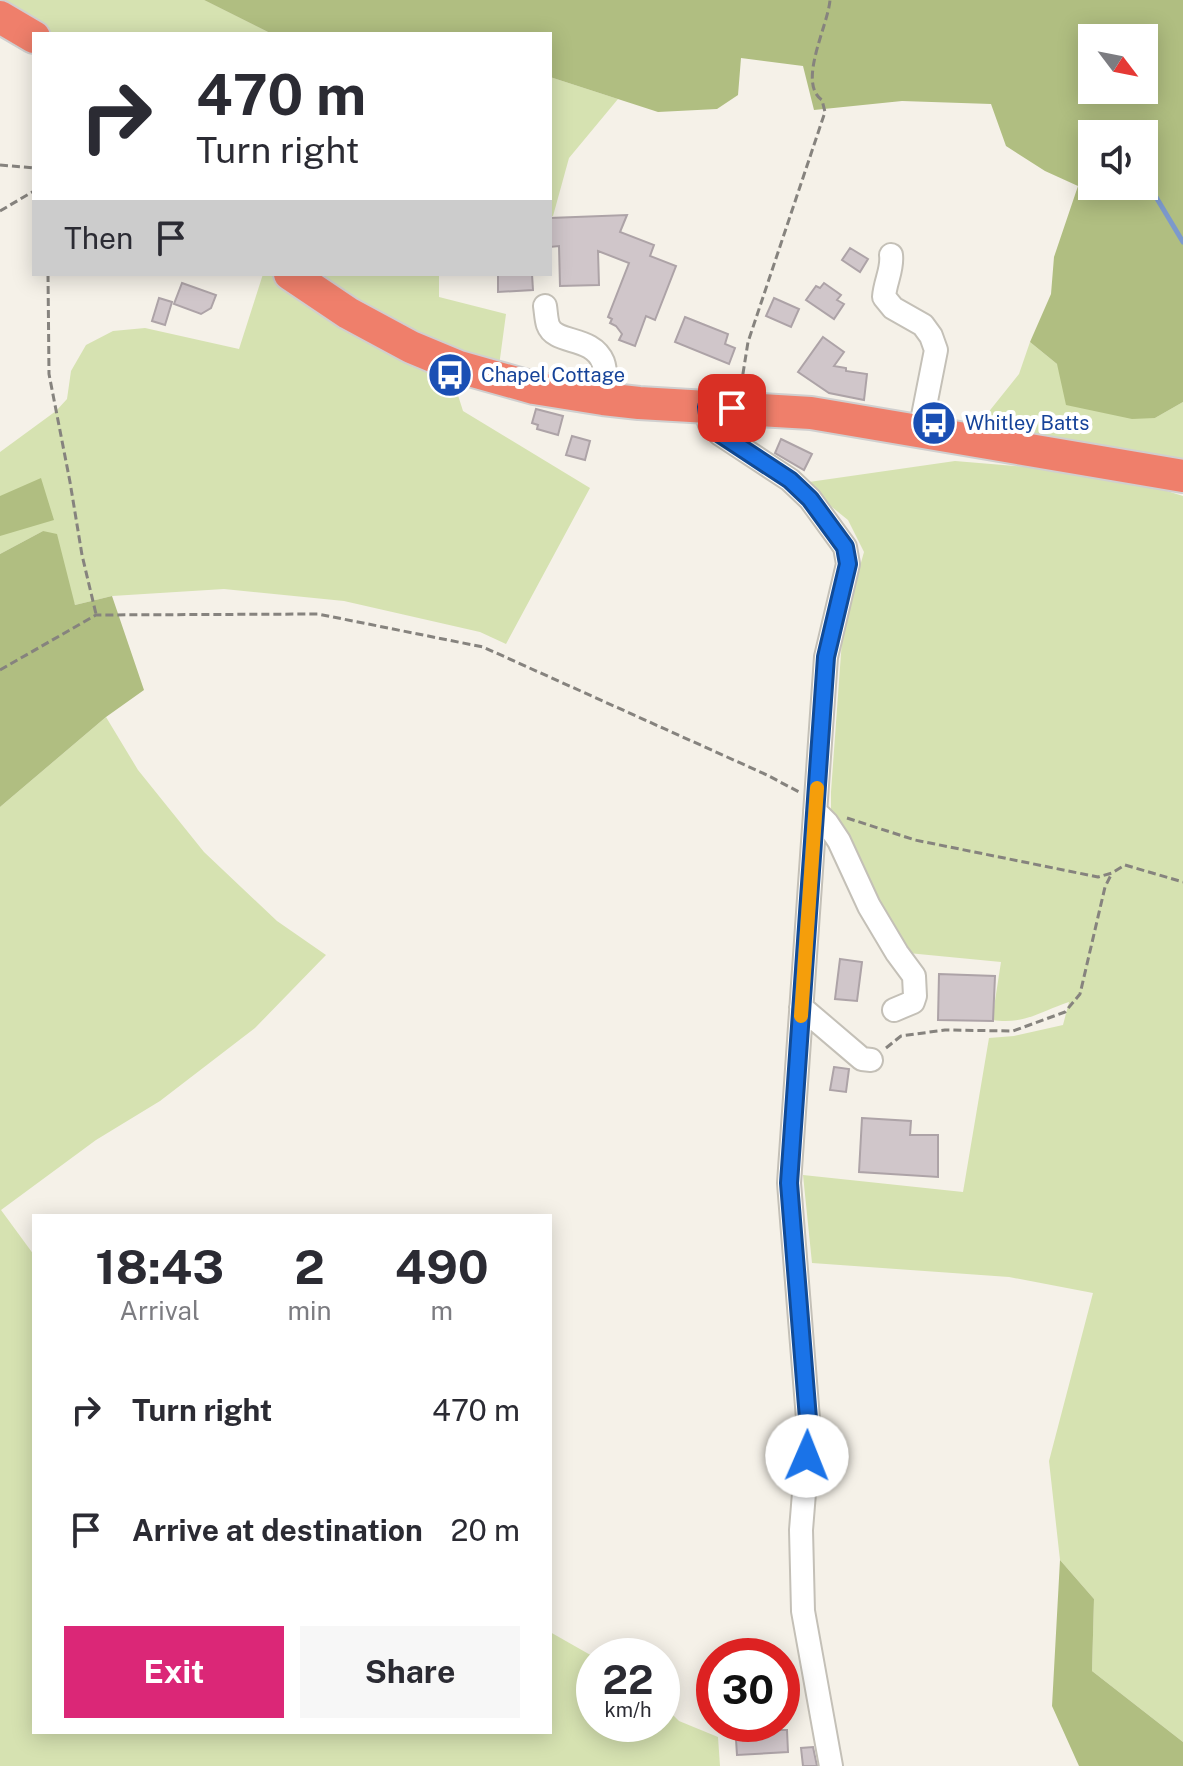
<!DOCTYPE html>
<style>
:root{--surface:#fff;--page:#f7f7f7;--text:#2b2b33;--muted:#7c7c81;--accent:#db2777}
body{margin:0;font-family:"Public Sans",sans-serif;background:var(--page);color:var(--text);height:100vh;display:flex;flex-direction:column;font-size:30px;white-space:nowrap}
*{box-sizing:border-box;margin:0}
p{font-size:26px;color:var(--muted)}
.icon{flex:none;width:44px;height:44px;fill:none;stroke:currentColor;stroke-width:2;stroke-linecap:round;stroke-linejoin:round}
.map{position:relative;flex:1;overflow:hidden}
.drawer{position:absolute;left:32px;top:1214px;width:520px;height:520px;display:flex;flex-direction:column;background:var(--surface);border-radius:0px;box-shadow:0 4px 20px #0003}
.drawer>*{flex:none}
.hud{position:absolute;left:32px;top:32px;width:520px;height:244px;border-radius:0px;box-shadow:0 4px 20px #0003;background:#fff;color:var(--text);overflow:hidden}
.needle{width:52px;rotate:122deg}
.fabs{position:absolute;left:1078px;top:24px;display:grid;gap:16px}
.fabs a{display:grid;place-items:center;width:80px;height:80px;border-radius:0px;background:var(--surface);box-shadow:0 4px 20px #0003;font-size:40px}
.speed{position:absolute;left:576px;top:1638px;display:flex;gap:16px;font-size:40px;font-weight:700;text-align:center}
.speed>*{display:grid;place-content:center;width:104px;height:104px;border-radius:50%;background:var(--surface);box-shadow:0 4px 20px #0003;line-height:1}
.speed small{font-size:20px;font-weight:400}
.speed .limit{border:12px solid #d22;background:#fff;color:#111}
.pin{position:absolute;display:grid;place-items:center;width:68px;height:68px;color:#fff;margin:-34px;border-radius:16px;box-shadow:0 4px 12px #0006}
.me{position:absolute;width:88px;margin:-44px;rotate:1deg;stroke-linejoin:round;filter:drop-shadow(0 0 6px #0008)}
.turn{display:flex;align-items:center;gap:28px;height:168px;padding:0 32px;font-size:36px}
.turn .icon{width:104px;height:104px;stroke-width:2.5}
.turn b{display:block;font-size:56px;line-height:68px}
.then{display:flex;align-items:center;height:76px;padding:0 32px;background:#0003;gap:16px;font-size:30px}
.eta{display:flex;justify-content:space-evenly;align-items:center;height:136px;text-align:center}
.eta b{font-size:48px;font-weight:700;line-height:56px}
.primary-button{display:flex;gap:16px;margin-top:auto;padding:16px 32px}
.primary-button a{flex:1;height:92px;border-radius:0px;background:var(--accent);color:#fff;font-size:32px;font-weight:700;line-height:92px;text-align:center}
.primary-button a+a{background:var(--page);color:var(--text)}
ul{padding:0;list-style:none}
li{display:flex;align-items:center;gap:24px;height:120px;padding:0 32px}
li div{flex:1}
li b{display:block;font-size:30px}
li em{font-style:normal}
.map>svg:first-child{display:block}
.green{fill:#d6e2b1}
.forest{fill:#b0be81;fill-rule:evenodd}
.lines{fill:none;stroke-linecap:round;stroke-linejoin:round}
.stream{stroke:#7c99cc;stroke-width:5}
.building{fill:#d0c6ca;stroke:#ada3a7;stroke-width:2}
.minor-casing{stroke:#c4c0b7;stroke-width:26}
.highway-casing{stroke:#d0cfcf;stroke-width:36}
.path{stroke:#86837e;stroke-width:3;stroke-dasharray:8 4;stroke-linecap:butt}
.minor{stroke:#fff;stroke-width:22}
.highway{stroke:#ef7f6b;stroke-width:32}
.route-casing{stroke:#114b97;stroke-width:20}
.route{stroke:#1a73e8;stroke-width:14}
.slow{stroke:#f59e0b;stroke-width:14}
.labels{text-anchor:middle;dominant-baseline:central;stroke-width:8;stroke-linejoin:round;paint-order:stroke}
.transit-label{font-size:20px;fill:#164399;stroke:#fff;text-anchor:start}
</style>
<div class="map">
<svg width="1183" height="1766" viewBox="0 0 1183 1766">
<rect width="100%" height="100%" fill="#f5f1e8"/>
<path class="green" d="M0,0H204L272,34H48L0,6Z
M550,77L618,99L569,158L553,216L550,217Z
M263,274H275L450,370L463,411L590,488L506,644L480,632L344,601L224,589L112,596L75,605L43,531L0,554V452L56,411L67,399L71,371L86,345L113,331L145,328L239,349Z
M312,274H439V297L506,314L499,366L394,324Z
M1030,342L1057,364L1155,418L1183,402V462L980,429L979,424L1019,374Z
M955,461L1113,474L1183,496V1742L1092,1671L1094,1599L1060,1560L1049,1461L1093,1293L1009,1277L812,1263L803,1175L963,1192L989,1038L1014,1036L1063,1025L1069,1002C1041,1011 1025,1025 992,1020L1001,962L908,953L834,823L831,813V792L843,626L864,552L848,520L802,483Z
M106,717L138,770L204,852L277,921L326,955L255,1028L160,1101L96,1140L1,1210L34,1255V1732H550V1632L594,1657V1724H662V1704L679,1721L718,1737L720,1766H0V807Z"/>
<path class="forest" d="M204,0H1183V402L1155,418L1132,419L1066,405L1057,364L1030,342L1051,294L1054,257L1078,186L1045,171L1006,146L991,104L902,101L814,110L803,66L741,58L738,95L717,109L658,112L550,77V34H272ZM1092,38H1144V90H1092ZM1092,134H1144V186H1092Z
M41,478L54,520L0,536V496Z
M43,531L57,534L75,605L112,596L144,690L106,717L0,807V554Z
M1060,1560L1094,1599L1092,1671L1183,1742V1766H1079L1052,1706Z"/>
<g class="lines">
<path class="stream" d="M1144,177L1183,242"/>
</g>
<path class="building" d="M627,215L620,232L654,245L650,256L676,266L655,320L646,316L635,346L619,340L622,334L616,326L610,323L612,319L608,317L629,263L598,251L599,285L560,286L559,246L550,247V218Z
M850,248L868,259L860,272L842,260Z
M498,274H532L533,290L498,292Z
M182,283L216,295L211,308L201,314L174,304Z
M824,283L841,295L837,300L844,304L834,319L806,300L816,286L820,288Z
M159,298L172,302L165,325L152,321Z
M774,298L799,309L791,327L766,316Z
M685,317L728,334L725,344L735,348L729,364L675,342Z
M823,337L844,352L834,366L846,368V371L867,374L864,400L829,393L798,372Z
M536,409L563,416L558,435L537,429L538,425L532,423Z
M572,436L590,441L585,460L566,455Z
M781,439L812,454L804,470L775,453Z
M840,959L862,962L857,1001L835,999Z
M939,974L995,976L993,1021L938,1020Z
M834,1067L849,1069L846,1092L830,1090Z
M862,1118L911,1121L910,1135H938V1177L859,1172Z
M735,1724H778V1730H787L788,1752L737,1755Z
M813,1747L817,1766H803L801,1748Z"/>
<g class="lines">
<g class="minor-casing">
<path id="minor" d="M891,255C893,269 885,282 884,297L893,308L923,325L931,336L936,350L920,431
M545,306C546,312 546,319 548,325C555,345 592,335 603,362C607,373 604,388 603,399
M707,407L709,422L720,434L790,480L810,499L845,547L848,564L826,657L789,1183L809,1431L801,1530L803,1611L831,1766
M815,811L827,823L839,841L869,906L897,953L914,976L915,996L913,1002L894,1010
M801,1007L862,1059L871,1060"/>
</g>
<g class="highway-casing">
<path id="highway" d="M0,17L34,37
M290,274L348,313L411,347L459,367L534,388L603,399L639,403L811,413L1183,476"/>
</g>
<path class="path" d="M0,165L34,168
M0,211L34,191
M48,274L49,374L70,482L82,555L96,614
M741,386L748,342L825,112L822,100C797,83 828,26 830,0
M0,670L96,615L318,614L483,647L767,775L799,792
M847,818L915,840L1098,877L1112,873L1125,865L1183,882
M886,1048L901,1036L945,1030L1013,1031L1065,1012L1080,994L1105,887L1112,873"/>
<use href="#minor" class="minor"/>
<use href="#highway" class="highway"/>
</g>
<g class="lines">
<g class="route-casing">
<path id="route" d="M732,408L707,407L709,422L720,434L790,480L810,499L845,547L848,564L826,657L789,1183L809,1431L807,1456"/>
</g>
<use href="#route" class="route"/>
<path class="slow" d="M801,1016L817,788"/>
</g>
<defs>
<g id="bus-disc" transform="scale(2.3)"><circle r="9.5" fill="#1a4fb4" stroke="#fff"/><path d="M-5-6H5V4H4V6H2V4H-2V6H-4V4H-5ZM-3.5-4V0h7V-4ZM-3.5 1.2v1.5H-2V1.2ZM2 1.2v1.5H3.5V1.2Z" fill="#fff"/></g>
</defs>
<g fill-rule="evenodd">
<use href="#bus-disc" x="450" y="375"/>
<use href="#bus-disc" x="934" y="423"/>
</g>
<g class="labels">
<g class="transit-label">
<text x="481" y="375">Chapel Cottage</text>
<text x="965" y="423">Whitley Batts</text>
</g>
</g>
</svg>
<div class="fabs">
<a><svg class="needle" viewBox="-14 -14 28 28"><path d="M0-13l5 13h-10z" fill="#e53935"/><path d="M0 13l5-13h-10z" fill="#7c7c81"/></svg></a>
<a><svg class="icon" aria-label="sound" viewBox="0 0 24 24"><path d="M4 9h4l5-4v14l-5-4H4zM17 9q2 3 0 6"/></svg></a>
</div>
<div class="speed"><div>22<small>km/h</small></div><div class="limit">30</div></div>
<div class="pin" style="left:732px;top:408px;background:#d93025"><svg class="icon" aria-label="arrive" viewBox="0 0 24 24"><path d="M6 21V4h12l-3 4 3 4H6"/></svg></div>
<svg class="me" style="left:807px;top:1456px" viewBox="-20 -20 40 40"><circle r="19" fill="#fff"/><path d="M0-13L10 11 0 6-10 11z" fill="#1a73e8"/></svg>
<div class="hud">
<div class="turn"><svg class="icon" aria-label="right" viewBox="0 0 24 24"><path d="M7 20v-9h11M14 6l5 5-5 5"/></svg><div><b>470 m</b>Turn right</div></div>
<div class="then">Then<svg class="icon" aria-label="arrive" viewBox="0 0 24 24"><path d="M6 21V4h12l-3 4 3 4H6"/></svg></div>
</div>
<section class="drawer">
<div class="eta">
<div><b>18:43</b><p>Arrival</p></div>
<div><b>2</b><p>min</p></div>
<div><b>490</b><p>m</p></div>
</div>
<ul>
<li><svg class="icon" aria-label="right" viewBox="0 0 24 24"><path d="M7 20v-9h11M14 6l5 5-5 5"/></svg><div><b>Turn right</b></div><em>470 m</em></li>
<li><svg class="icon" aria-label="arrive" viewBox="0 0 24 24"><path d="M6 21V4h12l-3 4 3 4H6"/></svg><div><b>Arrive at destination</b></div><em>20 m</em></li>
</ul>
<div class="primary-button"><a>Exit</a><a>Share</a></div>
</section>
</div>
